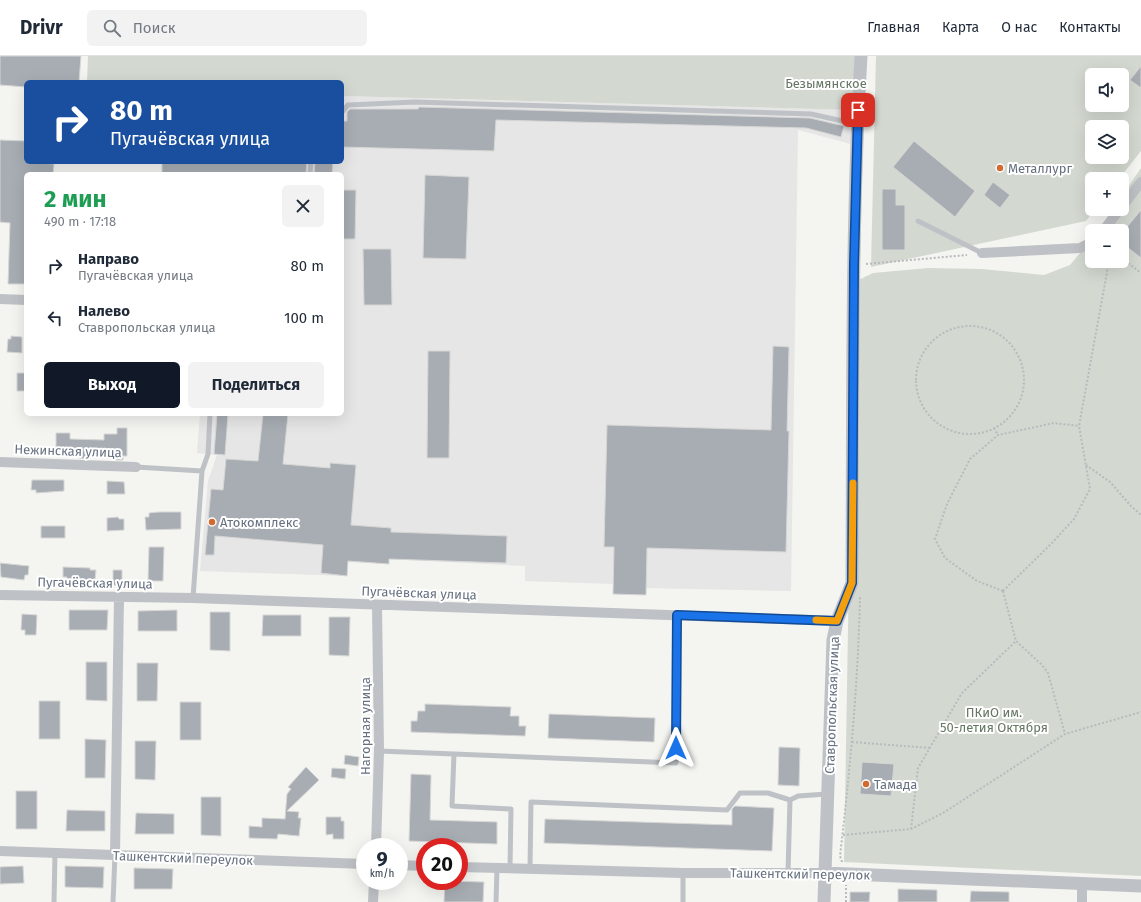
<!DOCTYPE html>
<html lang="ru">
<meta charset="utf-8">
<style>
:root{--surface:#fff;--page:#f2f2f3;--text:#1f2937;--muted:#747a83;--line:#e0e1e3;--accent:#111827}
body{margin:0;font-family:"Fira Sans",sans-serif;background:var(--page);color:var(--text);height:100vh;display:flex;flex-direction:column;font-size:15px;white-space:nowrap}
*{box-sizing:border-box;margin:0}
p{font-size:13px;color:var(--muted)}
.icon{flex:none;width:22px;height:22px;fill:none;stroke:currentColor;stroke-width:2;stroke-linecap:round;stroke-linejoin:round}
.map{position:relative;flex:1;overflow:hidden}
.panel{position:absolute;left:24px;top:116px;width:320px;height:244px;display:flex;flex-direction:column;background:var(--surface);border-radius:6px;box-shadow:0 4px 16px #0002}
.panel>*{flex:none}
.banner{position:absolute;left:24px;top:24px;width:320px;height:84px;border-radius:6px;box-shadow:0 4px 16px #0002;background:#1a4fa0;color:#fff;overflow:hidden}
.fabs{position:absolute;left:1085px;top:12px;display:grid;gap:8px}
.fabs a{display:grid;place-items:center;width:44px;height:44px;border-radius:6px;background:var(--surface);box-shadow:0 4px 16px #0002;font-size:20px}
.speed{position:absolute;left:356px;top:782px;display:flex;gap:8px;font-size:20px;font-weight:700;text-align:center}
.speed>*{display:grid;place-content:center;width:52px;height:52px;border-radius:50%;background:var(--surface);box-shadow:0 4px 16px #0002;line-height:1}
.speed small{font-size:10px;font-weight:400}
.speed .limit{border:6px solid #d22;background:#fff;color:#111}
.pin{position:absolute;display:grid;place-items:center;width:34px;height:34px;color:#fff;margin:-17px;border-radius:8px;box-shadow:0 2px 6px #0006}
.me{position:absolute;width:44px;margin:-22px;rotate:0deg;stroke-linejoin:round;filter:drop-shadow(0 0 3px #0008)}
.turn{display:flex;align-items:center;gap:14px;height:84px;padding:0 20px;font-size:18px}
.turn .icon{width:52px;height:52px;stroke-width:2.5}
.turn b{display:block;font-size:28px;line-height:34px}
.round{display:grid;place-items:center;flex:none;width:42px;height:42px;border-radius:6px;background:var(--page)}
.overview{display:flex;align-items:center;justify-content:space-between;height:68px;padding:0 20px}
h1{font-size:24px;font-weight:700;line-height:30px;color:#1e9e55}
.primary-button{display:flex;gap:8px;margin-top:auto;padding:8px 20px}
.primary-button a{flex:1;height:46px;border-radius:6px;background:var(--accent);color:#fff;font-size:16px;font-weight:700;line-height:46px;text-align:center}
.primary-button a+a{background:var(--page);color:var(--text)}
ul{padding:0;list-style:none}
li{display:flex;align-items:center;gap:12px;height:52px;padding:0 20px}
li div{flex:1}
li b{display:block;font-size:15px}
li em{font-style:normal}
header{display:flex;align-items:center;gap:24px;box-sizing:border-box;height:56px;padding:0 20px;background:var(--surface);border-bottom:1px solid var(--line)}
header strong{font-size:19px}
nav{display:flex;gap:22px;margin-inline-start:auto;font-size:14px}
.search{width:280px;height:36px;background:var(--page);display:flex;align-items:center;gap:10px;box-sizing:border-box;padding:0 14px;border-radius:6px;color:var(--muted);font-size:15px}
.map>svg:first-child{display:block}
.built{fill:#e5e6e5}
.green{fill:#d3d9d1;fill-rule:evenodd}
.building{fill:#a8adb4;stroke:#d6d6d4}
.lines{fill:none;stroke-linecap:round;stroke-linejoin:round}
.path{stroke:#b8babd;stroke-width:2;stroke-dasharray:2 2;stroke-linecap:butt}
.service{stroke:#bec1c5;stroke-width:5}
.minor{stroke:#bec1c5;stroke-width:10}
.tertiary{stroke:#bec1c5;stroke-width:13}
.route-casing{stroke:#114b97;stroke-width:10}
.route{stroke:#1a73e8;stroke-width:7}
.slow{stroke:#f59e0b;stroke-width:7}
.poi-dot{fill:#d36a32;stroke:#fff;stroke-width:1.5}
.labels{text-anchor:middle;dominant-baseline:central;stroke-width:4;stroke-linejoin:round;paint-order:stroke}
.park-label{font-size:13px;fill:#667764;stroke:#fff}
.poi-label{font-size:13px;fill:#667180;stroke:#fff;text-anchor:start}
.street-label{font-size:13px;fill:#667180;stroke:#fff}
</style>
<header>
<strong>Drivr</strong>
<div class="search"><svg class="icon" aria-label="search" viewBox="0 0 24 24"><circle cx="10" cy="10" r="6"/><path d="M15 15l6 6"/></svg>Поиск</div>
<nav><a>Главная</a><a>Карта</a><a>О нас</a><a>Контакты</a></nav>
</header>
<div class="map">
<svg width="1141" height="846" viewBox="0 0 1141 846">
<rect width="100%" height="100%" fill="#f4f4f1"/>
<path class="built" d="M342,40L852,54L851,88L798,74L791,535L646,532V539L613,538V528L525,525V510L389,503V508L348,506L347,520L200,515L208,425L217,399L197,397L200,358H342V118H162V106H342Z"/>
<path class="green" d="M88,0H855L852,54L342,40V26H87Z
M876,0H1141V95L1119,123H1092V153H1095L1086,165L871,211ZM1092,19H1122V49H1092ZM1092,71H1122V101H1092Z
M1141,112V820L844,806L851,399L848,229L873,217L928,212L982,213L1044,219L1070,209L1092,183V205H1122V175H1098L1113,153H1122V140Z"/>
<path class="building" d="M0,0H81L79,26H26V31L0,29Z
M1141,10V32L1130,24Z
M419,51L810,62L844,70L841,81L806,72L496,64L494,95L342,91V65H347V56L350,53H418Z
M0,84L26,85V106L54,108L53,118H26V228H8L10,167L0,166Z
M914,85L975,135L955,161L893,111Z
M162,106H307L306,118H162Z
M315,106H333L332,118H314Z
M425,119L469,121L466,203L423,202Z
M993,126L1010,139L1000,152L984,139Z
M882,133H896V149H905V194H882Z
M342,134H356L355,183H342Z
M1141,154V202L1122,187V177Z
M363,193H391L392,249H364Z
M11,280L22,281V297L7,296L8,283H11Z
M773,290L789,291L787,375H789L786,496L647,492L646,539L613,538L614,491H604L607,369L771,374Z
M428,295H450L449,402H427Z
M17,317H26V335H17Z
M217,358H228L225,399L214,398Z
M263,358H288L283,408L330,412V407L356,409L351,469L391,472V476L507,480L506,507L389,503V508L348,505L347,520L321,517L323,489L215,480L214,499H205L211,433L223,434L226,403L258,405Z
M117,372H127V400H123V404H113V400H88V403L79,402V399H56V377H70V383L104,384V378H117Z
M32,424H64V435L36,437V434H31Z
M107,425L124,426L125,438H107Z
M159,456H181V473L146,474L145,461H149V457Z
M118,461L119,463H124V474L107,475V462Z
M41,470H65V482H41Z
M149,491H164L163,525H148Z
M0,507L29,510L28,519H25L24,524L1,521Z
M63,511L90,512V514H96L95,524L67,525V521H63Z
M113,514H122V530L113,529Z
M69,554H108L107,574H69Z
M177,554V575H138V555Z
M210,556H230V595L210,594Z
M22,558L37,559L36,579H25V574H21Z
M263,559H301V580H262Z
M329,561H350L349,600L329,599Z
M86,606H107V645L86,644Z
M137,607H158L157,645H137Z
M39,645H60V683H39Z
M180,646H201V684H180Z
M425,648L511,651L510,660H519V670H526L525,680L411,676V665H417L418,655H425Z
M549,658L655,662L654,686L548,682Z
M85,683L106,684L105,722H85Z
M135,685H156L155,724L135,723Z
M779,691L800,692L799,730L778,729Z
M345,699L359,701L358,710L344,708Z
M862,706L894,708L891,740L860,738Z
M306,711L319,724L287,755L299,756L298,762H301L299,780L278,778L277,783L249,782V770L262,771V762L285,763L287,738L291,733L288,731Z
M332,712L346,713L345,723L331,721Z
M411,718L431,719L430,764L497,766V788L409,785Z
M16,735H37V773H16Z
M201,741H221V780L201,779Z
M735,750L774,752L772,795L544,787L545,763L732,769V753Z
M67,754L105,755V775H66Z
M136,757L174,758V778H135Z
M326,761H341V765H344V783H333V778L326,779Z
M23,810L24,827L0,828V811Z
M65,810L104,811L103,832L65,831Z
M134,812L173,813L172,833H134Z
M445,825L484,826L483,846H444Z
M898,833L937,834V846H898Z
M971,835L1009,836V846H970Z
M850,836H870L869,846H850Z"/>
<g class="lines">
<path class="path" d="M1122,202L1141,217
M866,208L967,199
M916 324a54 54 0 1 1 108 0a54 54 0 1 1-108 0Z
M994,372L998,379
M1086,409L1110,426L1131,450L1141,459
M1003,535L1051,488L1074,463L1090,433L1079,370L1109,205
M1003,535L977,525L945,502L935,483L947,448L970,403L998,379L1054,367L1079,370
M1003,535L1016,585L1042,609L1048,617L1065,678
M852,686L930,692
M911,773L918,712L962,637L1016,585
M843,779L911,773L943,757L1065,678L1141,656
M842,806L840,800C850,714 858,628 860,541
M846,846V829"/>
<path class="service" d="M342,56L348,49L415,46L811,58L856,68
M310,118L311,106
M918,165L982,197
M136,411L202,415
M193,542L202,415L208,398L210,358
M379,695L676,707L677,559
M454,698L452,750L511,753L510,812
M530,812L531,746L727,754L740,737H768L790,744L798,740L827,738
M788,817L790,744
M54,846L55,797
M113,846L115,799
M496,846L497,812
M683,846V817"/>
<path class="minor" d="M1122,151L1141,126
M1103,175L1120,153
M982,197L1080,192L1092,186
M0,243L26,244
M0,406L136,411
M0,539L193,542L837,565
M376,791L379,695L377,549
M0,795L365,808
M115,799L119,541
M399,809L425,810
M459,811L683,817H825
M373,846L374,825
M1082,846V828"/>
<path class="tertiary" d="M825,817L1141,830
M824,846L833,584L837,565L852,527C853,352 851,175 861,0"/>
</g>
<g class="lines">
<g class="route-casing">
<path id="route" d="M676,692L677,559L837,565L852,527L854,209L858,54"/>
</g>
<use href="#route" class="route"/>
<path class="slow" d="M816,564L837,565L852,527L853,427"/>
</g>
<g class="poi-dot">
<circle cx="1000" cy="112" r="4"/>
<circle cx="212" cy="466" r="4"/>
<circle cx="866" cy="728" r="4"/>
</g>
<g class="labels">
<g class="park-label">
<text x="826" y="27">Безымянское</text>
<text x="994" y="656">ПКиО им.<tspan x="994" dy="15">50-летия Октября</tspan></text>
</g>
<g class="poi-label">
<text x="1008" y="112">Металлург</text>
<text x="220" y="466">Атокомплекс</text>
<text x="874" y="728">Тамада</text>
</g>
<g class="street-label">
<text transform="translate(68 395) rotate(2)">Нежинская улица</text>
<text transform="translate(95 527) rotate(1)">Пугачёвская улица</text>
<text transform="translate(419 537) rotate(2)">Пугачёвская улица</text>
<text transform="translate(832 649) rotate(-88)">Ставропольская улица</text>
<text transform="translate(365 670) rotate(-90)">Нагорная улица</text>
<text transform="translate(183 802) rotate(2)">Ташкентский переулок</text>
<text transform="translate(800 818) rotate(1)">Ташкентский переулок</text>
</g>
</g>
</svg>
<div class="fabs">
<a><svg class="icon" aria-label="sound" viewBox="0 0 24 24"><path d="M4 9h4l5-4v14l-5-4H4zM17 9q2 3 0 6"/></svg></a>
<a><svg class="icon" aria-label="layers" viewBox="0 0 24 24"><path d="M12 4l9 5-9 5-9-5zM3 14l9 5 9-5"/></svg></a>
<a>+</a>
<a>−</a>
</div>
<div class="speed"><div>9<small>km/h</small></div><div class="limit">20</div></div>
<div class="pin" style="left:858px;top:54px;background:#d93025"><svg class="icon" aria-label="arrive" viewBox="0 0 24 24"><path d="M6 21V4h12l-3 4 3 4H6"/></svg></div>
<svg class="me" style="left:676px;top:692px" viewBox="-20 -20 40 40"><path d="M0-17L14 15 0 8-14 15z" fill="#1a73e8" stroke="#fff" stroke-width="4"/></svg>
<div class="banner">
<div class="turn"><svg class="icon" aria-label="right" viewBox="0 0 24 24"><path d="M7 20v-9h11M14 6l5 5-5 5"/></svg><div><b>80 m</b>Пугачёвская улица</div></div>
</div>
<section class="panel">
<div class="overview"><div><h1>2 мин</h1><p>490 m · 17:18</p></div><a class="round"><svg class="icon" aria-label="close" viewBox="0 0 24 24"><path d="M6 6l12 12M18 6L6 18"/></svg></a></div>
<ul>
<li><svg class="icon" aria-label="right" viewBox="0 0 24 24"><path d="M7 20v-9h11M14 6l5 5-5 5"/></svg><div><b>Направо</b><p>Пугачёвская улица</p></div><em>80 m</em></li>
<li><svg class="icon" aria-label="left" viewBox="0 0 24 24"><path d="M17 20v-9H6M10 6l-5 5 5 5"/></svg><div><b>Налево</b><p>Ставропольская улица</p></div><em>100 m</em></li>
</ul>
<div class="primary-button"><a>Выход</a><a>Поделиться</a></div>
</section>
</div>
